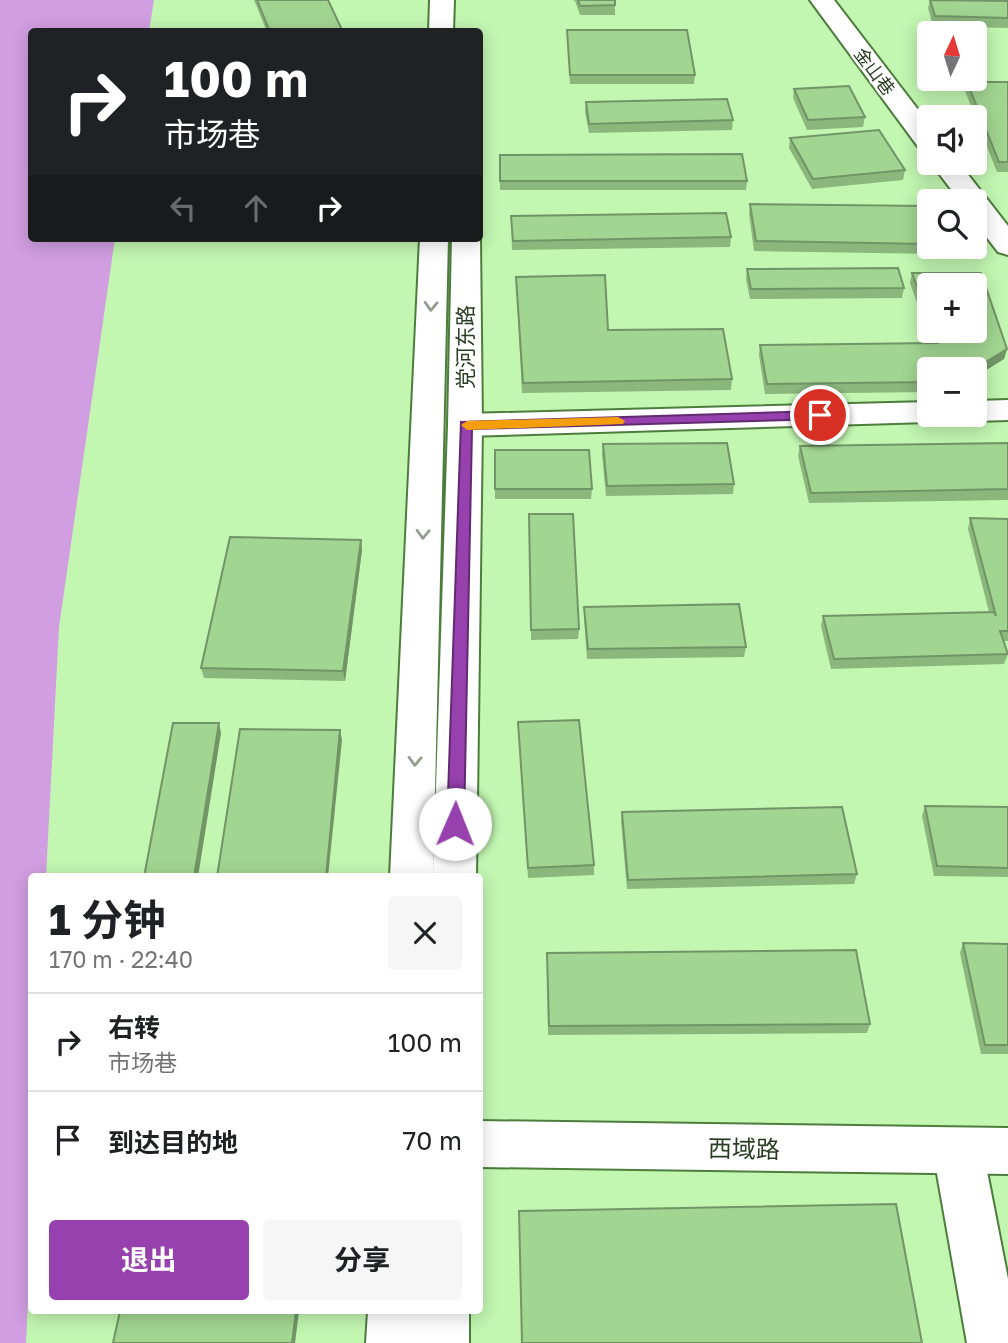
<!DOCTYPE html>
<html lang="zh">
<meta charset="utf-8">
<style>
:root{--surface:#fff;--page:#f6f6f6;--text:#202124;--muted:#757577;--line:#e0e0e0;--accent:#9641ae}
body{margin:0;font-family:"Golos Text","Noto Sans SC",sans-serif;background:var(--page);color:var(--text);height:100vh;display:flex;flex-direction:column;font-size:26px;white-space:nowrap}
*{box-sizing:border-box;margin:0}
p{font-size:23px;color:var(--muted)}
.icon{flex:none;width:38px;height:38px;fill:none;stroke:currentColor;stroke-width:2;stroke-linecap:round;stroke-linejoin:round}
.map{position:relative;flex:1;overflow:hidden}
.sheet{position:absolute;left:28px;top:873px;width:455px;height:441px;display:flex;flex-direction:column;background:var(--surface);border-radius:7px;box-shadow:0 4px 18px #0003}
.sheet>*{flex:none}
.hud{position:absolute;left:28px;top:28px;width:455px;height:214px;border-radius:7px;box-shadow:0 4px 18px #0003;background:#202124;color:#fff;overflow:hidden}
.needle{width:46px;rotate:4deg}
.buttons{position:absolute;left:917px;top:21px;display:grid;gap:14px}
.buttons a{display:grid;place-items:center;width:70px;height:70px;border-radius:7px;background:var(--surface);box-shadow:0 4px 18px #0003;font-size:35px}
.pin{position:absolute;display:grid;place-items:center;width:60px;height:60px;color:#fff;margin:-30px;border:4px solid #fff;border-radius:50%;box-shadow:0 2px 7px #0007}
.me{position:absolute;width:77px;margin:-38px;rotate:1deg;stroke-linejoin:round;filter:drop-shadow(0 0 5px #0008)}
.turn{display:flex;align-items:center;gap:24px;height:147px;padding:0 21px;font-size:32px}
.turn .icon{width:91px;height:91px;stroke-width:2.5}
.turn b{display:block;font-size:49px;line-height:60px}
.lanes{display:flex;align-items:center;height:66px;padding:0 21px;background:#0003;justify-content:center;gap:35px;direction:ltr}
.lanes .off{opacity:.35}
.round{display:grid;place-items:center;flex:none;width:74px;height:74px;border-radius:7px;background:var(--page)}
.headline{display:flex;align-items:center;justify-content:space-between;height:119px;padding:0 21px}
h1{font-size:42px;font-weight:700;line-height:52px}
.primary-button{display:flex;gap:14px;margin-top:auto;padding:14px 21px}
.primary-button a{flex:1;height:80px;border-radius:7px;background:var(--accent);color:#fff;font-size:28px;font-weight:700;line-height:80px;text-align:center}
.primary-button a+a{background:var(--page);color:var(--text)}
ul{padding:0;list-style:none}
li{display:flex;align-items:center;gap:21px;height:98px;padding:0 21px;border-top:2px solid var(--line)}
li div{flex:1}
li b{display:block;font-size:26px}
li em{font-style:normal}
.map>svg:first-child{display:block}
.water{fill:#d19ee1}
.lines{fill:none;stroke-linecap:round;stroke-linejoin:round}
.street-casing{stroke:#4d7d3d;stroke-width:4}
.secondary-casing{stroke:#4d7d3d;stroke-width:4}
.street{fill:#fff;fill-rule:evenodd}
.secondary{fill:#fff;fill-rule:evenodd}
.wall{fill:#8bb77d;fill-rule:evenodd}
.shaded-wall{fill:#719566}
.building{fill:#a2d591;stroke:#719566;stroke-width:2}
.oneway{stroke:#949e90}
.route{fill:#9641ae;stroke:#622a71;stroke-width:2}
.slow{fill:#f59e0b}
.labels{text-anchor:middle;dominant-baseline:central;stroke-width:5;stroke-linejoin:round;paint-order:stroke}
.far-street-label{font-size:18px;fill:#293d22;stroke:#fff}
.street-label{font-size:21px;fill:#293d22;stroke:#fff}
.near-street-label{font-size:24px;fill:#293d22;stroke:#fff}
</style>
<div class="map">
<svg width="1008" height="1343" viewBox="0 0 1008 1343">
<rect width="100%" height="100%" fill="#c2f6b1"/>
<path class="water" d="M0,0H154L149,31L32,32V238H115L59,627L46,877H32V1215L26,1343H0Z"/>
<g class="lines">
<g class="street-casing">
<path id="street" d="M810,0H834L929,124V150L919,148Z
M931,163H959L1008,226V255L998,252L975,222V201H960Z
M1008,400V420L975,421L963,418L961,415H975V401Z
M929,402V415H944L941,419L929,422L465,436L453,432L448,425L453,418L465,414Z
M958,1128L975,1135L983,1151L1008,1279V1343H967L933,1151L941,1135Z"/>
</g>
<g class="secondary-casing">
<path id="secondary" d="M430,0H454L453,32H429Z
M480,237L482,425L476,877H390L420,238H448L433,876L448,425L452,238Z
M480,1121L1008,1128V1174L480,1167Z
M368,1311H469V1343H366Z"/>
</g>
<use href="#street" class="street"/>
<use href="#secondary" class="secondary"/>
</g>
<path class="wall" d="M254,0H328L343,32H267Z
M573,0H615V15H580L575,1Z
M930,0L1008,1V28L933,26L928,8Z
M567,30L695,75L694,84H570Z
M967,82H1008V172H997L965,91Z
M794,89L865,117L863,127L807,130L793,98Z
M586,102L733,120L732,130L589,133L585,112Z
M790,138L905,170L903,180L812,189L789,148Z
M500,155L747,181L746,190H500Z
M750,204L929,206V247H940L938,254L754,251L749,214Z
M511,216L731,237L730,247L512,250Z
M747,269L904,288L902,298L750,299L746,279Z
M912,273H981L1007,349L1004,359L975,377V369H929V392L765,394L759,355L760,345L932,344L910,283ZM929,285H975V331H929Z
M516,277L608,330L732,379L731,390L522,393Z
M1008,443V500L809,503L798,456L800,446Z
M603,444L734,484L733,494L606,496L602,454Z
M495,450L592,489L591,499H495Z
M529,514L579,629L578,639L531,640Z
M970,518L1008,519V641H1004L1008,654L1004,664L831,669L821,626L823,616L989,612L968,529Z
M361,540L362,550L345,681L204,678L201,668Z
M584,607L746,647L744,657L587,659L584,617Z
M518,722L594,865V875L528,878Z
M925,806L1008,807V877L934,876L922,816Z
M622,812L857,874L854,884L627,889L621,821Z
M963,943L1008,944V1054H981L960,953Z
M547,953L870,1024L867,1033L548,1035Z"/>
<path class="shaded-wall" d="M1007,349L1004,359L975,377L974,369Z
M361,540L362,550L345,681L343,671Z
M219,723L221,733L198,877H194Z
M340,730L342,740L328,877H326Z
M296,1311H299L295,1343H292Z"/>
<path class="building" d="M257,0H328L343,32H270Z
M578,0H615V5L580,6Z
M930,0L1008,1V18L935,16Z
M567,30H687L695,75H570Z
M967,82H1008V162H999Z
M849,86L865,117L808,120L794,89Z
M727,99L733,120L589,124L586,102Z
M879,130L905,170L813,179L790,138Z
M742,154L747,181H500V155Z
M750,204L929,206V244L756,241Z
M726,213L731,237L513,241L511,216Z
M898,268L904,288L751,289L747,269Z
M912,273H981L1007,349L974,369H929V382L767,384L760,345L938,343L934,331H975V285H929V319Z
M605,275L608,330L723,329L732,379L523,383L516,277Z
M727,443L734,484L607,486L603,444Z
M1008,443V489L811,493L800,446Z
M495,450H589L592,489H495Z
M529,514H573L579,629L531,630Z
M970,518L1008,519V631H1000L1008,654L834,659L823,616L994,612L996,616Z
M230,537L361,540L343,671L201,668Z
M739,604L746,647L588,649L584,607Z
M579,720L594,865L528,868L518,722Z
M173,723H219L194,877H144Z
M240,729L340,730L326,877H217Z
M925,806L1008,807V868L937,866Z
M842,807L857,874L628,880L622,812Z
M963,943L1008,944V1045H985Z
M856,950L870,1024L549,1026L547,953Z
M896,1204L922,1343H522L519,1211Z
M120,1311H296L292,1343H113Z"/>
<defs><path id="oneway-chevron" d="M-2-3.5L2.5 0L-2 3.5" fill="none" stroke-width="1.6" stroke-linecap="round" stroke-linejoin="round" transform="scale(1.75)"/></defs>
<g class="oneway">
<use href="#oneway-chevron" transform="translate(431 306) rotate(92)"/>
<use href="#oneway-chevron" transform="translate(423 534) rotate(92)"/>
<use href="#oneway-chevron" transform="translate(415 761) rotate(92)"/>
</g>
<path class="route" d="M820,411L827,415L825,419L472,429L464,824L461,828H449L447,824L461,422Z"/>
<path class="slow" d="M618,417L625,421L623,424L467,430L461,425L467,421Z"/>
<g class="labels">
<g class="far-street-label">
<text transform="translate(875 71) rotate(53)">金山巷</text>
</g>
<g class="street-label">
<text transform="translate(465 347) rotate(-90)">党河东路</text>
</g>
<g class="near-street-label">
<text transform="translate(744 1148) rotate(1)">西域路</text>
</g>
</g>
</svg>
<div class="buttons">
<a><svg class="needle" viewBox="-14 -14 28 28"><path d="M0-13l5 13h-10z" fill="#e53935"/><path d="M0 13l5-13h-10z" fill="#757577"/></svg></a>
<a><svg class="icon" aria-label="sound" viewBox="0 0 24 24"><path d="M4 9h4l5-4v14l-5-4H4zM17 9q2 3 0 6"/></svg></a>
<a><svg class="icon" aria-label="search" viewBox="0 0 24 24"><circle cx="10" cy="10" r="6"/><path d="M15 15l6 6"/></svg></a>
<a>+</a>
<a>−</a>
</div>
<div class="pin" style="left:820px;top:415px;background:#d93025"><svg class="icon" aria-label="arrive" viewBox="0 0 24 24"><path d="M6 21V4h12l-3 4 3 4H6"/></svg></div>
<svg class="me" style="left:455px;top:824px" viewBox="-20 -20 40 40"><circle r="19" fill="#fff"/><path d="M0-13L10 11 0 6-10 11z" fill="#9641ae"/></svg>
<div class="hud">
<div class="turn"><svg class="icon" aria-label="right" viewBox="0 0 24 24"><path d="M7 20v-9h11M14 6l5 5-5 5"/></svg><div><b>100 m</b>市场巷</div></div>
<div class="lanes"><svg class="icon off" aria-label="left" viewBox="0 0 24 24"><path d="M17 20v-9H6M10 6l-5 5 5 5"/></svg><svg class="icon off" aria-label="ahead" viewBox="0 0 24 24"><path d="M12 20V5M6 11l6-6 6 6"/></svg><svg class="icon" aria-label="right" viewBox="0 0 24 24"><path d="M7 20v-9h11M14 6l5 5-5 5"/></svg></div>
</div>
<section class="sheet">
<div class="headline"><div><h1>1 分钟</h1><p>170 m · 22:40</p></div><a class="round"><svg class="icon" aria-label="close" viewBox="0 0 24 24"><path d="M6 6l12 12M18 6L6 18"/></svg></a></div>
<ul>
<li><svg class="icon" aria-label="right" viewBox="0 0 24 24"><path d="M7 20v-9h11M14 6l5 5-5 5"/></svg><div><b>右转</b><p>市场巷</p></div><em>100 m</em></li>
<li><svg class="icon" aria-label="arrive" viewBox="0 0 24 24"><path d="M6 21V4h12l-3 4 3 4H6"/></svg><div><b>到达目的地</b></div><em>70 m</em></li>
</ul>
<div class="primary-button"><a>退出</a><a>分享</a></div>
</section>
</div>
